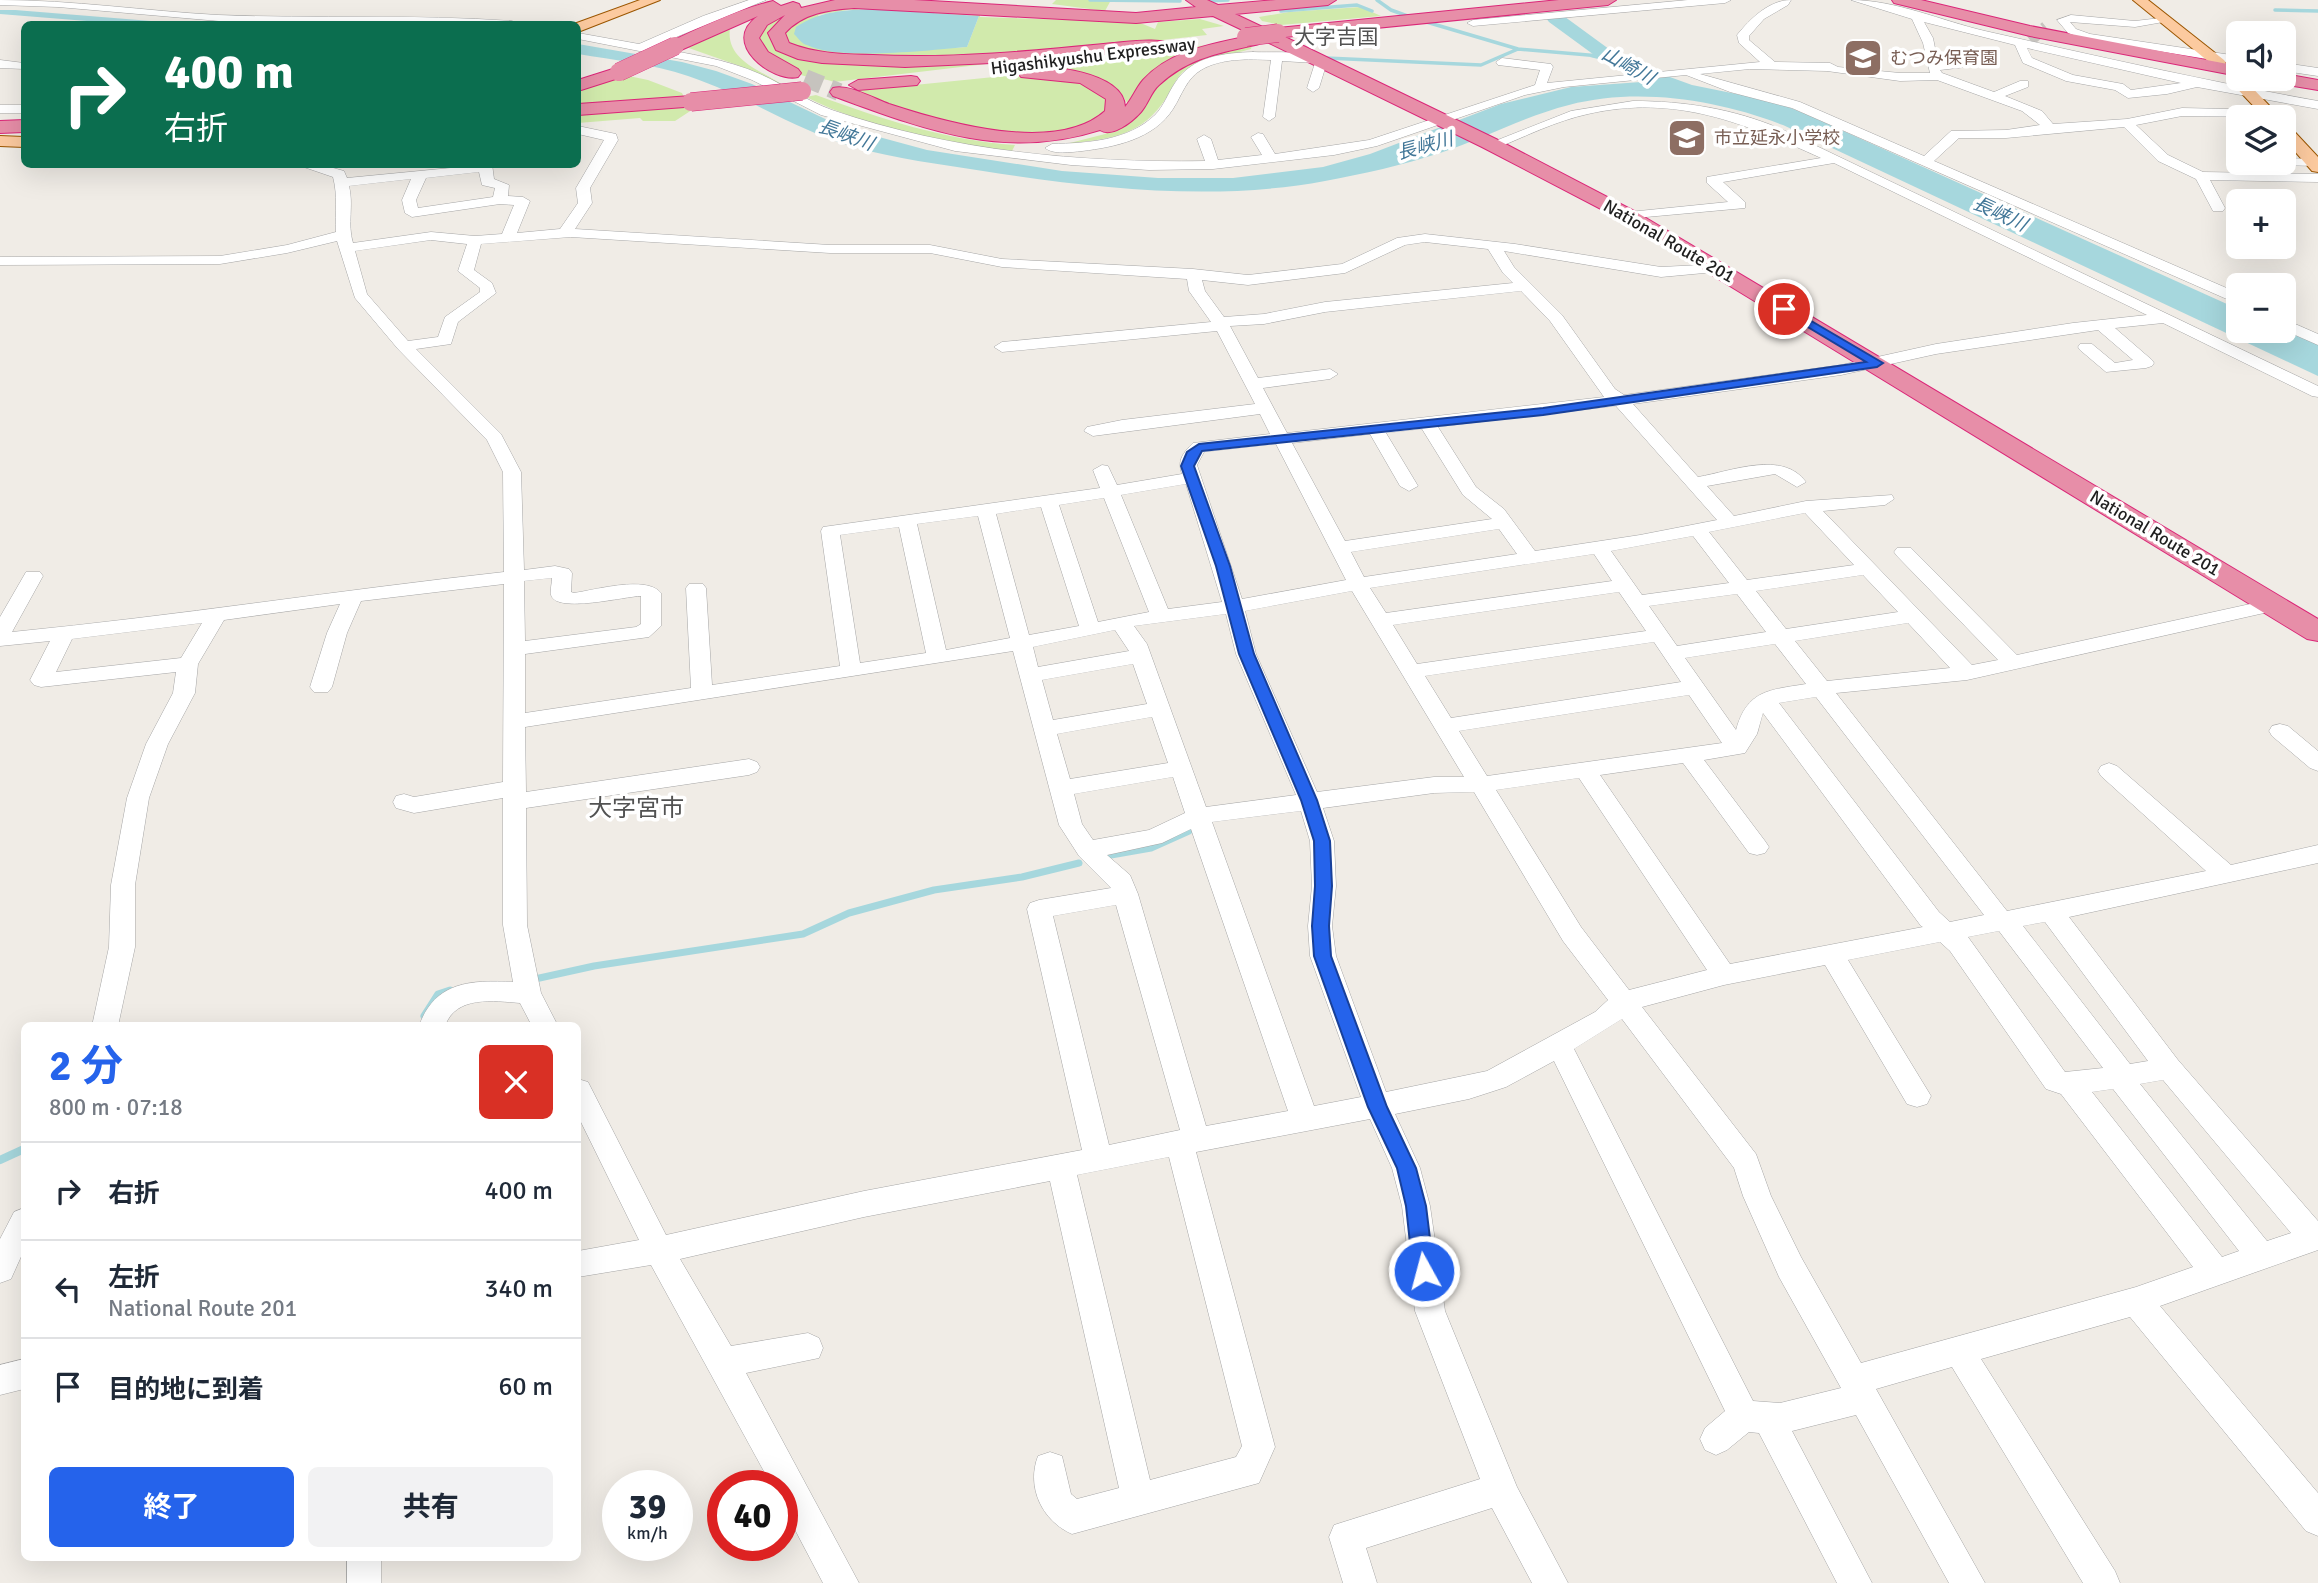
<!DOCTYPE html>
<html lang="ja">
<meta charset="utf-8">
<style>
:root{--surface:#fff;--page:#f2f2f3;--text:#1f2937;--muted:#747a83;--line:#e0e1e3;--accent:#2563eb}
body{margin:0;font-family:Signika,"Noto Sans JP",sans-serif;background:var(--page);color:var(--text);height:100vh;display:flex;flex-direction:column;font-size:26px;white-space:nowrap}
*{box-sizing:border-box;margin:0}
p{font-size:23px;color:var(--muted)}
.icon{flex:none;width:38px;height:38px;fill:none;stroke:currentColor;stroke-width:2;stroke-linecap:round;stroke-linejoin:round}
.map{position:relative;flex:1;overflow:hidden}
.panel{position:absolute;left:21px;top:1022px;width:560px;height:539px;display:flex;flex-direction:column;background:var(--surface);border-radius:10px;box-shadow:0 7px 28px #0002}
.panel>*{flex:none}
.banner{position:absolute;left:21px;top:21px;width:560px;height:147px;border-radius:10px;box-shadow:0 7px 28px #0002;background:#0b6e4f;color:#fff;overflow:hidden}
.fabs{position:absolute;left:2226px;top:21px;display:grid;gap:14px}
.fabs a{display:grid;place-items:center;width:70px;height:70px;border-radius:10px;background:var(--surface);box-shadow:0 7px 28px #0002;font-size:35px}
.speed{position:absolute;left:602px;top:1470px;display:flex;gap:14px;font-size:35px;font-weight:700;text-align:center}
.speed>*{display:grid;place-content:center;width:91px;height:91px;border-radius:50%;background:var(--surface);box-shadow:0 7px 28px #0002;line-height:1}
.speed small{font-size:18px;font-weight:400}
.speed .limit{border:10px solid #d22;background:#fff;color:#111}
.pin{position:absolute;display:grid;place-items:center;width:60px;height:60px;color:#fff;margin:-30px;border:4px solid #fff;border-radius:50%;box-shadow:0 2px 7px #0007}
.me{position:absolute;width:77px;margin:-38px;rotate:353deg;stroke-linejoin:round;filter:drop-shadow(0 0 5px #0008)}
.turn{display:flex;align-items:center;gap:24px;height:147px;padding:0 28px;font-size:32px}
.turn .icon{width:91px;height:91px;stroke-width:2.5}
.turn b{display:block;font-size:49px;line-height:60px}
.round{display:grid;place-items:center;flex:none;width:74px;height:74px;border-radius:10px;background:var(--page)}
.head{display:flex;align-items:center;justify-content:space-between;height:119px;padding:0 28px}
h1{font-size:42px;font-weight:700;line-height:52px;color:var(--accent)}
.action{display:flex;gap:14px;margin-top:auto;padding:14px 28px}
.action a{flex:1;height:80px;border-radius:10px;background:var(--accent);color:#fff;font-size:28px;font-weight:700;line-height:80px;text-align:center}
.action a+a{background:var(--page);color:var(--text)}
ul{padding:0;list-style:none}
li{display:flex;align-items:center;gap:21px;height:98px;padding:0 28px;border-top:2px solid var(--line)}
li div{flex:1}
li b{display:block;font-size:26px}
li em{font-style:normal}
.map>svg:first-child{display:block}
.grass{fill:#d1eaac;fill-rule:evenodd}
.water{fill:#a6d7dd}
.lines{fill:none;stroke-linecap:round;stroke-linejoin:round}
.stream-far2{stroke:#a6d7dd;stroke-width:3.5}
.stream-far1{stroke:#a6d7dd;stroke-width:7}
.stream{stroke:#a6d7dd;stroke-width:8}
.river{fill:#a6d7dd;fill-rule:evenodd}
.minor-tunnel{stroke:#c6c3be;stroke-width:12;stroke-dasharray:12 6;stroke-linecap:butt}
.highway-tunnel{stroke:#c6c3be;stroke-width:18;stroke-dasharray:18 9;stroke-linecap:butt}
.minor-casing{stroke:#a6a6a6;stroke-width:1}
.major-casing{stroke:#9b5600;stroke-width:2}
.highway-casing{stroke:#db2678;stroke-width:2}
.minor{fill:#fff;fill-rule:evenodd}
.major{fill:#fcca9f;fill-rule:evenodd}
.highway{fill:#e78ea8;fill-rule:evenodd}
.highway-bridge-casing{stroke:#db2678;stroke-width:19;stroke-linecap:butt}
.highway-bridge{stroke:#e78ea8;stroke-width:18}
.route{fill:#2563eb;stroke:#184099;stroke-width:2}
.labels{text-anchor:middle;dominant-baseline:central;stroke-width:7;stroke-linejoin:round;paint-order:stroke}
.far-street-label{font-size:18px;fill:#1f1f1f;stroke:#fff}
.far-education-label{font-size:18px;fill:#785e54;stroke:#fff;text-anchor:start}
.far-water-label{font-size:19px;font-style:italic;fill:#427798;stroke:#fff}
.far-quarter-label{font-size:21px;fill:#525252;stroke:#fff}
.quarter-label{font-size:24px;fill:#525252;stroke:#fff}
</style>
<div class="map">
<svg width="2318" height="1583" viewBox="0 0 2318 1583">
<rect width="100%" height="100%" fill="#f0ece6"/>
<path class="grass" d="M1056,0H1111L1105,11L1052,4Z
M810,7L780,20L768,34L773,44L783,53L1020,60L834,82C826,79 822,79 813,78C792,75 765,55 756,37L763,22L783,12Z
M855,7L980,14V17L1138,22L1155,29L1158,22L1200,19L1224,26L1202,29L1207,35L1135,43L935,58L806,52L784,40L786,27C808,13 830,9 855,7ZM872,9L979,16L967,47L888,52H842L818,15L847,10Z
M1361,7L1381,16L1281,25L1262,21L1259,17L1289,12Z
M730,28C725,62 765,71 787,88L740,66L683,46Z
M1207,45L1209,47C1173,57 1147,71 1128,104C1124,98 1120,91 1114,87C1091,72 1043,69 1015,70Z
M1252,45L1251,49C1230,55 1200,58 1183,72C1174,80 1170,94 1162,104C1137,138 1105,139 1066,144L1105,134L1135,116L1158,81L1189,59Z
M619,74L648,80L682,93L684,97L578,105V88Z
M1004,76C1032,76 1093,75 1108,101L1105,110C1046,165 919,118 855,91Z
M816,95C882,119 944,140 1015,145L1012,151C942,142 870,129 806,97Z
M698,106L675,121H643L640,118L578,123V113Z"/>
<path class="water" d="M872,9L979,16L967,47C930,50 839,61 807,45C802,44 798,38 794,34L796,27C820,11 845,10 872,9Z
M0,10H15L188,24H124L0,14Z
M578,44L682,62L716,71L752,84L842,127L927,150L1062,171L1158,178H1233L1323,167L1370,154L1501,104L1571,87L1641,82L1646,80L1618,64L1590,57L1596,53L1609,55L1692,85L1776,102L1808,115L2238,309V331L2284,329L2318,345V376L1783,125C1717,100 1639,87 1569,105C1525,116 1483,139 1440,153C1403,165 1363,174 1325,181C1213,202 1094,188 983,171C940,164 896,159 854,147C795,130 745,95 688,76C652,64 614,60 578,54Z"/>
<g class="lines">
<path class="stream-far2" d="M1090,0L1180,1
M1377,0L1391,10L1413,18
M1206,1L1228,0
M2275,10L2318,11
M1281,11L1357,5L1372,11
M1423,21L1518,49L1600,56
M1326,58L1481,65L1518,49"/>
<path class="stream-far1" d="M1111,855L1151,848L1189,831
M535,979L594,966L803,934L849,913L934,890L1022,877L1079,863
M424,1016L438,994L450,990"/>
<path class="stream" d="M0,1160L24,1149"/>
<path class="river" d="M1555,13L1561,14L1613,52L1655,70L1657,74L1648,80L1601,60L1549,22L1546,18L1549,14Z"/>
<path class="minor-tunnel" d="M2030,40L2046,27"/>
<path class="highway-tunnel" d="M805,78L839,92"/>
<g class="minor-casing">
<path id="minor" d="M0,0C73,0 145,11 218,15C316,19 414,14 512,21L518,24L219,21L58,7L0,5Z
M749,0H766L652,47C689,54 726,59 760,74C785,85 807,101 832,110C951,151 1080,163 1205,161L1197,139L1204,135L1211,139L1218,160L1262,155L1251,137L1258,133L1263,134L1275,154L1369,140L1535,85L1540,70L1498,65L1496,62L1502,58L1551,64L1553,67L1547,83L1760,62L1739,43L1737,35C1750,19 1769,0 1791,0L1788,5L1764,19L1749,36V40L1775,62L1830,63L1838,67L1900,73H1930L1923,43L1912,19L1851,0C1896,0 1942,21 1985,31C2096,56 2206,81 2318,101V109L2197,87L2167,94L2128,98L2115,90L2066,81L2023,63L2015,45L1924,22L1933,38L1938,63L1974,58L1980,62L1974,66L1940,70L1942,73L1994,92L2020,81H2028V87L2005,96L2042,111L2053,124L2127,119L2182,108L2273,110L2274,113L2268,117L2182,116L2136,125L2168,155L2203,172L2318,174V182L2210,180L2225,208L2223,211H2213L2196,179L2158,161L2124,127L2006,138H1959L1934,161L2238,293V304L1792,108L1730,92L1686,75L1564,87L1525,95L1377,146L1334,155L1213,169L1149,170L1071,165L955,151L821,115L752,80L716,66L578,39V33L639,44L703,16ZM2027,48L2181,83L2131,90L2123,84L2073,75L2032,58ZM1750,69L1827,71L1900,81L1937,80L2022,111L2040,125L2006,130L1951,131L1924,156L1800,102L1700,74Z
M1688,0H1731L1725,3L1473,26L1467,23L1473,20Z
M2071,15L2135,21L2169,17V21L2135,27L2070,22L2076,29L2090,34L2238,56V64L2084,39L2068,33L2057,20Z
M1253,52C1275,53 1309,49 1327,62L1319,88L1313,92L1307,88L1315,63L1282,61L1275,117L1269,121L1263,117L1271,60C1248,59 1221,58 1201,70C1186,79 1182,95 1173,109C1154,139 1115,147 1082,151C1071,152 1054,155 1045,148L1052,144C1087,143 1128,141 1155,115C1164,106 1168,93 1175,83C1192,56 1224,53 1253,52Z
M0,60L24,63V69L0,68Z
M2284,63L2318,68V76L2284,71Z
M1633,101C1685,101 1734,109 1781,129L2318,386V397L2312,396L2163,323L2115,328L2152,360L2154,363L2152,366L2146,368L2106,372L2080,350L2078,347L2080,344H2092L2115,363L2133,360L2098,330L1936,354L1841,375L1633,404L1698,477C1732,471 1783,450 1806,482L1797,487L1775,474L1707,486L1734,516L1806,501L1892,495L1894,499L1885,505L1823,511L1972,665L1998,660L1897,556L1894,552L1897,548H1911L2017,655L2273,599L2280,601L2283,605L2280,609L2273,611L1967,680L1836,693L2007,911L2206,871L2101,776L2098,771L2101,766L2109,763L2117,766L2231,865L2318,845V863L2069,917L2178,1060L2318,1221V1250L2160,1306L2318,1493V1536L2306,1531L2130,1317L1981,1359L2115,1571L2120,1583H2083L1952,1367L1876,1389L1985,1583H1949L1856,1415L1792,1431L1872,1583H1837L1759,1433L1749,1432L1727,1450L1716,1455L1705,1450L1700,1439L1705,1428L1725,1411L1554,1061L1506,1087L1469,1099L1395,1114L1420,1168L1430,1206L1445,1311L1517,1487L1568,1583H1532L1492,1508L1366,1548L1377,1583H1343L1329,1537L1334,1525L1480,1479L1415,1311L1402,1206L1392,1168L1370,1119L1196,1152L1275,1447L1259,1483L1072,1534C1042,1521 1026,1487 1038,1456L1050,1452L1062,1456L1071,1494L1077,1499L1119,1488L1050,1181L864,1217L680,1259L731,1346L808,1333L819,1338L823,1348L819,1358L746,1373L859,1583H823L782,1505V1486H772L651,1265L578,1277V1251L639,1240L578,1116V1079L588,1082L666,1235L864,1191L1082,1150L1027,909L1030,903L1039,900L1111,888L1079,856L1059,825L1013,651L525,727L526,792L749,759L757,762L760,767L757,772L749,775L526,808L527,925L541,993L558,1026H532L520,1003C494,1001 456,995 445,1026H419C435,981 471,980 513,982L503,925V798L414,813L396,808L393,802L396,796L404,794L414,797L503,782L504,584L361,601L347,633L332,687L328,692H314L310,687L327,633L340,604L224,620L198,664L195,693L168,744L149,798L135,885V947L118,1026H92L109,947L111,885L127,798L146,744L173,693L176,672L41,687L34,685L30,680L50,641L0,646V617L26,572H40L43,576L12,632C176,616 340,590 504,572L503,472L487,440L398,349L355,298L337,241L287,253L220,264L0,265V257L220,256L287,245L336,232C335,212 338,196 333,177L295,164H319L344,171L347,178L492,164L494,179L509,185L508,196L523,197L530,201L517,233L560,229L578,203L576,188L604,140L578,134V126L616,134L618,140L590,188L592,203L575,229L830,245H930L1002,259L1193,269L1248,275L1342,264L1397,238L1425,234L1515,244L1661,267L1720,264L1723,267L1720,270L1715,272L1661,277L1504,251L1514,267L1562,315L1615,389L1624,395L1841,365L1936,344L2073,323L2147,315L1834,163L1723,182L1745,202V208L1624,219V213L1629,212L1728,202L1707,183V177L1821,158C1744,123 1675,94 1588,114C1556,121 1526,136 1497,148H1487L1485,145L1571,111ZM479,172L482,185L495,188L493,197L418,208L416,200L426,178ZM411,179L402,200L405,213L412,217L500,204L514,205L502,234L475,236L431,232L353,243C347,224 354,205 349,186ZM571,237L830,253H930L1002,267L1187,279L1189,291L1211,322L1002,342L994,347L1002,352L1217,331L1255,404L1122,420L1087,427L1084,431L1093,436L1260,414L1270,434L1193,443C1183,453 1177,460 1182,474L1117,485L1108,466L1102,465L1093,470L1100,488L823,527L821,531L840,666L712,685L706,588L703,584H689L686,588L691,688L525,713V654L649,637L661,626V593C647,575 595,590 574,593L571,592L572,573L569,569L555,566L524,570L521,472L501,434L416,349L451,344L458,322L496,293L492,283L474,270L481,244ZM431,240L467,244L458,271L480,288V292L445,317L438,337L408,341L367,294L355,251ZM1425,242L1488,249L1503,273L1513,283L1325,302L1264,314L1224,317L1205,291L1202,280L1248,285L1345,273L1405,245ZM1521,291L1550,321L1604,397L1287,433L1263,388L1330,379L1338,374L1330,369L1258,378L1230,326L1264,324L1325,312ZM1616,406L1717,520L1640,535L1535,551L1504,509L1476,487L1438,427ZM1422,429L1463,495L1492,519L1345,541L1292,443L1370,434L1400,486L1409,491L1418,486L1386,433ZM1276,444L1346,580L1242,599L1197,465L1204,452ZM1186,484L1222,602L1168,609L1121,495ZM1104,498L1149,612L1098,622L1059,505ZM1041,507L1079,626L1029,635L996,514ZM1805,513L1854,565L1747,580L1709,532ZM978,516L1010,638L946,650L917,524ZM899,527L926,653L860,663L840,535ZM1499,529L1517,554L1364,577L1351,552ZM1693,536L1729,583L1642,595L1611,551ZM1594,554L1612,581L1386,613L1370,588ZM1863,575L1898,612L1786,629L1756,591ZM552,578C552,583 550,590 551,595C556,614 626,596 641,596V624L636,627L525,641L524,581ZM1352,591L1464,777H1434L1317,792L1256,654L1245,611ZM1619,592L1646,631L1417,664L1393,625ZM1737,594L1766,632L1677,646L1649,606ZM1226,614L1236,654L1296,795L1206,807L1147,644L1134,626ZM202,623L181,658L56,672L72,639ZM1908,623L1950,668L1827,681L1795,641ZM1115,630L1129,651L1038,667L1033,647ZM1654,642L1681,682L1451,718L1425,676ZM1775,644L1806,684C1769,690 1747,690 1736,730L1685,658ZM1133,664L1147,704L1053,720L1042,680ZM1689,695L1722,743L1487,776L1459,731ZM1816,697L1984,915L1950,922L1939,912L1779,703ZM1763,713L1921,926L1923,927L1730,964L1600,775L1683,763L1749,853L1757,855L1765,853L1769,847L1765,841L1704,760L1745,753L1757,734ZM1152,717L1168,763L1070,779L1057,734ZM1173,777L1185,813L1149,830L1093,840L1082,824L1074,794ZM1579,778L1707,970L1629,990L1581,927L1496,790ZM1474,792L1563,941L1608,1000L1595,1012L1487,1071L1386,1092L1336,956L1332,926L1336,886L1334,841L1323,808L1434,793ZM1301,811L1310,841L1312,886L1308,926L1310,956L1361,1097L1314,1106L1212,822ZM1191,829L1288,1111L1206,1126L1138,894L1130,875L1107,855L1162,843ZM1116,905L1180,1130L1109,1145L1053,916ZM2045,922L2148,1061L2130,1064L2023,926ZM1999,931L2103,1068L2065,1072L1968,937ZM1940,942L1950,951L2046,1089L2061,1094L2193,1267L2136,1287L1861,1363L1801,1257L1771,1196L1756,1154L1642,1007L1724,985L1825,965L1907,1104L1917,1107L1927,1104L1931,1096L1848,960ZM1622,1019L1734,1168L1743,1196L1779,1277L1841,1388L1780,1403L1753,1401L1574,1049ZM2163,1080L2291,1233L2267,1241L2140,1084ZM2113,1089L2239,1251L2222,1257L2092,1092ZM1169,1157L1242,1446L1236,1457L1150,1480L1077,1175Z
M0,105H24V113H0Z
M2284,158L2314,159L2318,160V166L2279,165L2278,163H2284Z
M2284,319L2318,334V345L2284,330Z
M2280,724L2288,726L2318,751V771L2310,768L2272,736L2269,731L2272,726Z
M24,1208V1250L11,1279L0,1283V1239L14,1212Z
M24,1359V1389L0,1395V1365Z
M347,1558H381V1583H347Z"/>
</g>
<g class="major-casing">
<path id="major" d="M640,0H660L578,32V24H574Z
M2133,0H2148L2224,60L2226,63L2224,66H2214Z
M2238,74V79H2244L2280,117H2264L2227,78L2230,75Z
M2284,125L2290,127L2318,157V172L2312,171L2284,139Z
M0,136L24,137V147L0,146Z"/>
</g>
<g class="highway-casing">
<path id="highway" d="M835,0H914L1136,13L1196,7L1186,0H1207L1218,5L1276,0H1336L1328,5L1235,14L1271,31L1278,28L1559,0H1616L1608,5L1285,37L1496,139L1636,212L2318,619V641L2307,639L1622,220L1482,147L1261,39L1259,44C1221,53 1189,57 1159,85C1151,92 1148,104 1141,112C1132,122 1112,138 1100,130C1004,161 923,129 833,96L830,92L833,88C849,84 873,98 889,104C944,122 1056,155 1105,111L1106,99L1080,83L1021,77L1018,73L1021,69C1046,63 1125,72 1125,107C1132,99 1136,88 1143,80C1171,49 1214,44 1253,35L1213,16L1136,23L854,8C828,10 803,13 785,33L789,43C817,54 843,54 873,55C953,59 1033,51 1113,43C1127,42 1165,36 1175,47L1166,52L1141,51L1032,61L905,67L822,63L798,59L776,50L768,33L785,15L767,25L759,38L768,52L798,69L801,73L798,77C773,83 719,43 758,16L681,50H669L666,46L669,42C703,27 736,10 773,1L781,6L793,2L799,4L801,8Z
M1892,0H1921L2030,26L2238,66V76L2030,36L1894,3Z
M619,67L628,72L625,76L578,91V80Z
M2284,74L2318,80V90L2276,83L2273,79H2284Z
M911,76L917,77L920,81L917,85L858,90L849,85L858,80Z
M691,96L698,98L700,102L698,106L578,115V104Z
M24,120V132L0,133V121Z"/>
</g>
<use href="#minor" class="minor"/>
<use href="#major" class="major"/>
<use href="#highway" class="highway"/>
<g class="highway-bridge-casing">
<path id="highway-bridge" d="M1246,37L1278,33
M619,72L675,46
M691,102L802,91"/>
</g>
<use href="#highway-bridge" class="highway-bridge"/>
</g>
<path class="route" d="M1784,305L1883,363L1877,367L1543,415L1202,451L1194,466L1230,566L1254,654L1317,800L1330,841L1332,886L1329,926L1331,956L1387,1107L1416,1168L1426,1206L1434,1271L1431,1278L1424,1281L1416,1278L1413,1271L1406,1206L1397,1168L1368,1107L1314,956L1312,926L1315,886L1314,841L1301,800L1239,654L1216,566L1181,466L1187,452L1199,444L1543,408L1866,362L1781,311V306Z"/>
<defs>
<g id="school-square" transform="scale(2.0125)"><rect x="-9" y="-9" width="18" height="18" rx="4" fill="#8d6e63" stroke="#fff"/><path d="M0-5L7-2L0 1L-7-2ZM-4 1L0 2.5L4 1V4Q0 6-4 4Z" fill="#fff"/></g>
</defs>
<g fill-rule="evenodd">
<use href="#school-square" x="1863" y="58"/>
<use href="#school-square" x="1687" y="138"/>
</g>
<g class="labels">
<g class="far-street-label">
<text transform="translate(1093 56) rotate(-7)">Higashikyushu Expressway</text>
<text transform="translate(1669 241) rotate(30)">National Route 201</text>
<text transform="translate(2155 533) rotate(31)">National Route 201</text>
</g>
<g class="far-education-label">
<text x="1890" y="58">むつみ保育園</text>
<text x="1714" y="138">市立延永小学校</text>
</g>
<g class="far-water-label">
<text transform="translate(1628 66) rotate(29)">山崎川</text>
<text transform="translate(846 135) rotate(20)">長峡川</text>
<text transform="translate(1425 146) rotate(-15)">長峡川</text>
<text transform="translate(2000 214) rotate(25)">長峡川</text>
</g>
<g class="far-quarter-label">
<text x="1336" y="37">大字吉国</text>
</g>
<g class="quarter-label">
<text x="636" y="808">大字宮市</text>
</g>
</g>
</svg>
<div class="fabs">
<a><svg class="icon" aria-label="sound" viewBox="0 0 24 24"><path d="M4 9h4l5-4v14l-5-4H4zM17 9q2 3 0 6"/></svg></a>
<a><svg class="icon" aria-label="layers" viewBox="0 0 24 24"><path d="M12 4l9 5-9 5-9-5zM3 14l9 5 9-5"/></svg></a>
<a>+</a>
<a>−</a>
</div>
<div class="speed"><div>39<small>km/h</small></div><div class="limit">40</div></div>
<div class="pin" style="left:1784px;top:309px;background:#d93025"><svg class="icon" aria-label="arrive" viewBox="0 0 24 24"><path d="M6 21V4h12l-3 4 3 4H6"/></svg></div>
<svg class="me" style="left:1424px;top:1271px" viewBox="-20 -20 40 40"><circle r="17" fill="#2563eb" stroke="#fff" stroke-width="3"/><path d="M0-11L8 9 0 5-8 9z" fill="#fff"/></svg>
<div class="banner">
<div class="turn"><svg class="icon" aria-label="right" viewBox="0 0 24 24"><path d="M7 20v-9h11M14 6l5 5-5 5"/></svg><div><b>400 m</b>右折</div></div>
</div>
<section class="panel">
<div class="head"><div><h1>2 分</h1><p>800 m · 07:18</p></div><a class="round" style="background:#d93025;color:#fff"><svg class="icon" aria-label="close" viewBox="0 0 24 24"><path d="M6 6l12 12M18 6L6 18"/></svg></a></div>
<ul>
<li><svg class="icon" aria-label="right" viewBox="0 0 24 24"><path d="M7 20v-9h11M14 6l5 5-5 5"/></svg><div><b>右折</b></div><em>400 m</em></li>
<li><svg class="icon" aria-label="left" viewBox="0 0 24 24"><path d="M17 20v-9H6M10 6l-5 5 5 5"/></svg><div><b>左折</b><p>National Route 201</p></div><em>340 m</em></li>
<li><svg class="icon" aria-label="arrive" viewBox="0 0 24 24"><path d="M6 21V4h12l-3 4 3 4H6"/></svg><div><b>目的地に到着</b></div><em>60 m</em></li>
</ul>
<div class="action"><a>終了</a><a>共有</a></div>
</section>
</div>
